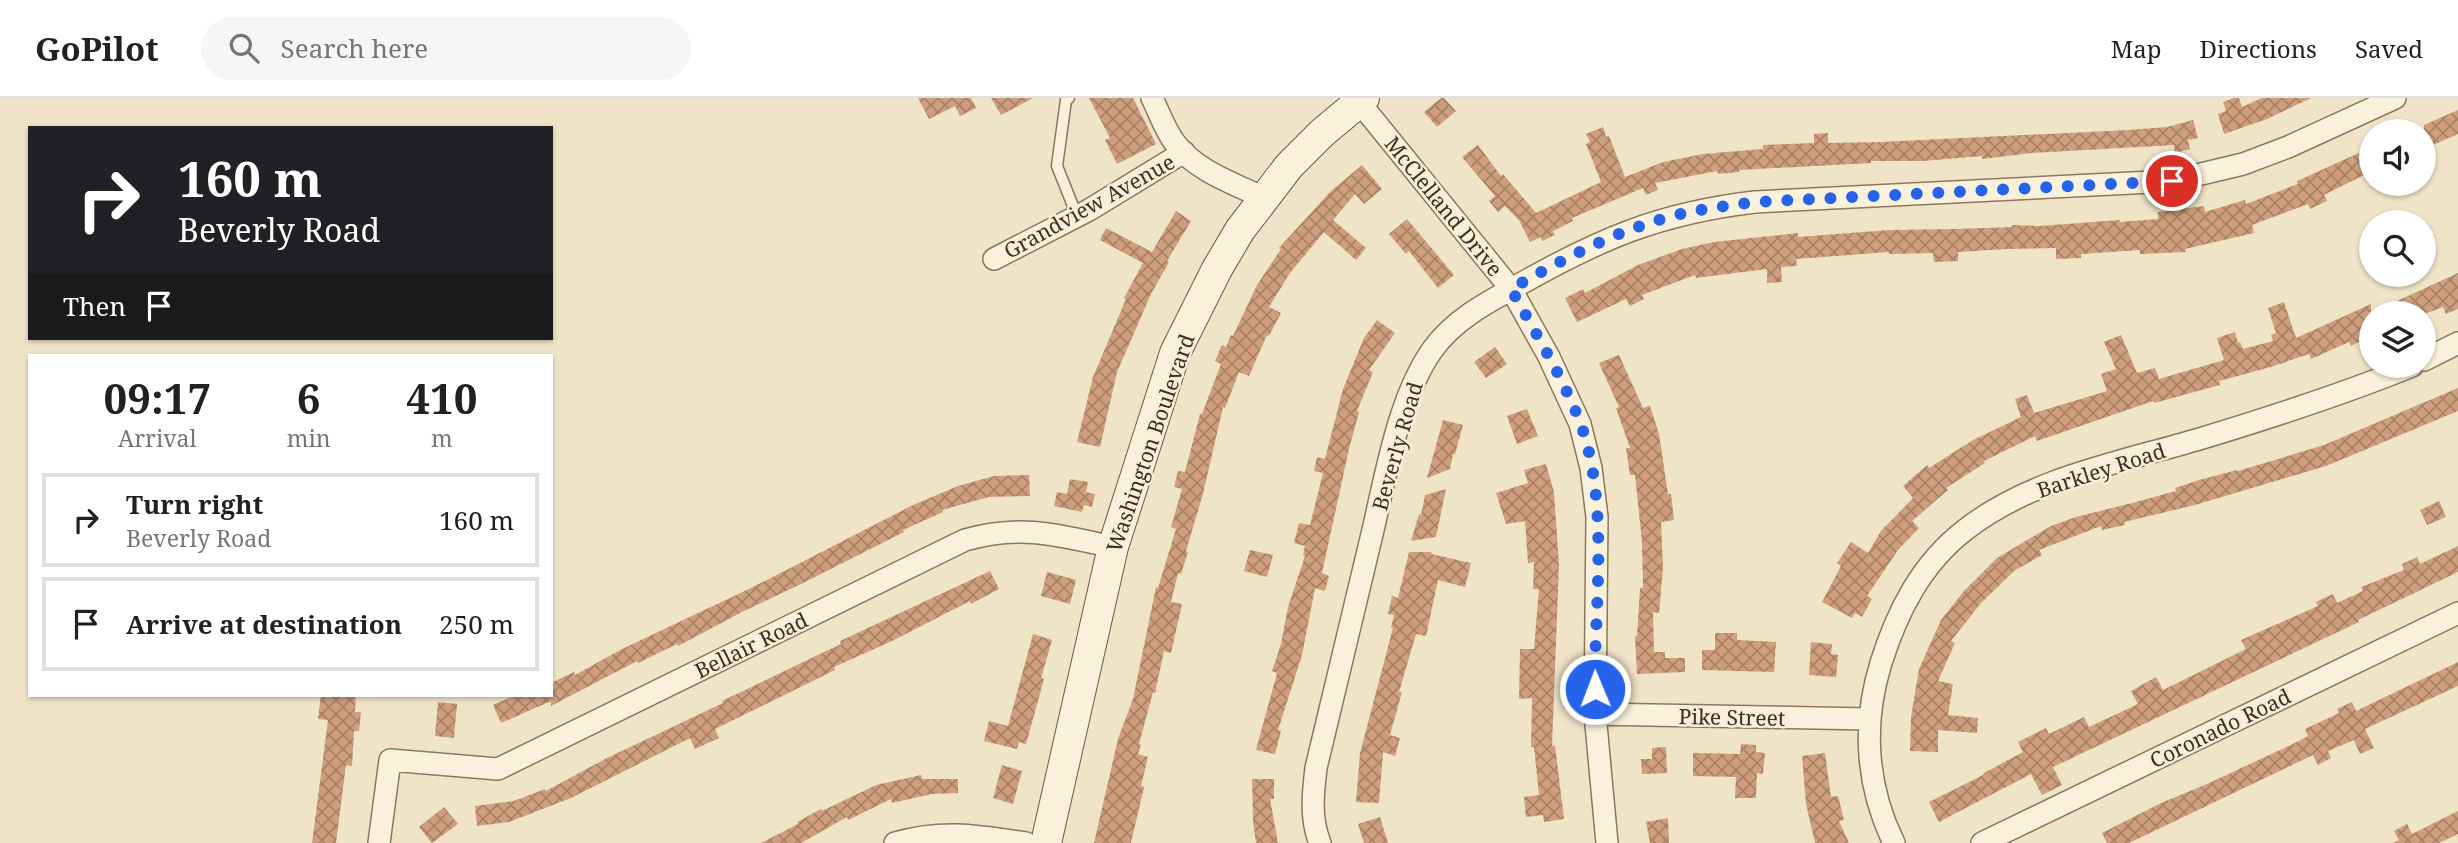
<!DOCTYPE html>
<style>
:root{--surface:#fff;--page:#f6f6f6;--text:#202124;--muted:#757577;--line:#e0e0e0}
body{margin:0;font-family:"Noto Serif",serif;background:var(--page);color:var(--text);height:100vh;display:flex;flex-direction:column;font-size:26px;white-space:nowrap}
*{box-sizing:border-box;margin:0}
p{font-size:23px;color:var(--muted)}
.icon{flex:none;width:38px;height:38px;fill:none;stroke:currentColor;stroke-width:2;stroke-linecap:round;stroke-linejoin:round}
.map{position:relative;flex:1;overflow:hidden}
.sheet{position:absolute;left:28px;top:256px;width:525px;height:343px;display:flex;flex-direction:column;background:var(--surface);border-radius:0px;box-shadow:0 2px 5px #0004}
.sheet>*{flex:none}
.top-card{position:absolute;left:28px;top:28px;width:525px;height:214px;border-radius:0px;box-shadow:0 2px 5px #0004;background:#202124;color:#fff;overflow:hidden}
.buttons{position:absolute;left:2359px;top:21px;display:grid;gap:14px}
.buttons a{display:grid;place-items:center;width:77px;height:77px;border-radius:50%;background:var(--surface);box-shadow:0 2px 5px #0004;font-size:35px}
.pin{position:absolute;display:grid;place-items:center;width:60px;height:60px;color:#fff;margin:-30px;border:4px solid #fff;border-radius:50%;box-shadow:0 2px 7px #0007}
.me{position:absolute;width:77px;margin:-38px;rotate:359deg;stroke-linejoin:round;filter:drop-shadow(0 0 5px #0008)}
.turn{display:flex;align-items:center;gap:24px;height:147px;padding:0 35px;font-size:32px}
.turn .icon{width:91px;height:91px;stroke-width:2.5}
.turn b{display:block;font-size:49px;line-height:60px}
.then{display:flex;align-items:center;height:66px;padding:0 35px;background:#0003;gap:14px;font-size:26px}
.eta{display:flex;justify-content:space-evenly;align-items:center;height:119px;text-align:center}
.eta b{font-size:42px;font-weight:700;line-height:49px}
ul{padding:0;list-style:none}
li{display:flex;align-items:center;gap:21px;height:94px;margin:0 14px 10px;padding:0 21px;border:4px solid var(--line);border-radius:0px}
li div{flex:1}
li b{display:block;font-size:26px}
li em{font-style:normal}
header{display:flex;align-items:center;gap:42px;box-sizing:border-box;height:98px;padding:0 35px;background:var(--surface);border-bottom:2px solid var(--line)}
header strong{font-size:33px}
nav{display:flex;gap:38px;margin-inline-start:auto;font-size:24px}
.search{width:490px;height:63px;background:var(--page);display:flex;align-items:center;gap:18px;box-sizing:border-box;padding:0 24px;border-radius:38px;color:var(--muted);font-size:26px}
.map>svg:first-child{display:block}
.building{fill:url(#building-cross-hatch)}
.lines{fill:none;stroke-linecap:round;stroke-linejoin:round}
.lane-casing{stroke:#8d765c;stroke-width:13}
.street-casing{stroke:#8d765c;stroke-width:24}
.secondary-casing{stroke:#6f573f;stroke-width:32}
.lane{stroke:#faf1dc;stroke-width:10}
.street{stroke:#faf1dc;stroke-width:21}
.secondary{stroke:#faf1dc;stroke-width:30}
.route{stroke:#2563eb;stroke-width:12;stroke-dasharray:0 21.6}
.labels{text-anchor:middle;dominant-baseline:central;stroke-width:5;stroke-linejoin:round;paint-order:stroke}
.street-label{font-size:21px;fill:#3d2e20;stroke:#f7eed8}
</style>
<header>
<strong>GoPilot</strong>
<div class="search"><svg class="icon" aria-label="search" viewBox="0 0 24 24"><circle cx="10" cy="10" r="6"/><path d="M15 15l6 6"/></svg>Search here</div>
<nav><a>Map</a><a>Directions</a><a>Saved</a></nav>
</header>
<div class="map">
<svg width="2458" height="745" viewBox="0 0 2458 745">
<defs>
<pattern id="building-cross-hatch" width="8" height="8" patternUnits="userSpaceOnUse" patternTransform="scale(1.75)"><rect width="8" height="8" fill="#cf9f7d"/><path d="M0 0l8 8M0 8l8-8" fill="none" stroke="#a98266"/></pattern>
</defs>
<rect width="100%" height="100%" fill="#f0e4c8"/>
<path class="building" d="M918,0H971L976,10L960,18L955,8L929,21Z
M991,0H1033L1001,17Z
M1089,0H1133L1156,46L1117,66L1105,42L1110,40Z
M1441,0H1444L1456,13L1437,29L1424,14Z
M2234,0H2239L2242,9L2262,0H2311L2267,21L2224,36L2218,16L2226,13L2223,4Z
M2458,12V36L2424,51V27Z
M2193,22L2198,40L2188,42L2190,51L2175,55L2174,47L2032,55L1982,61V58L1923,63H1871V65L1739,72V74L1718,76L1717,73L1655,85L1658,92L1646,97L1643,90L1572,120L1573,123L1553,133L1555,137L1542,143L1541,139L1530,144L1519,122L1505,108L1498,114L1489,103L1495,98L1462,59L1478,47L1501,78L1503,76L1536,115L1601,84L1586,46L1590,44L1586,36L1603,29L1606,39L1609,38L1625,79L1663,64L1703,56L1763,51V47L1814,45V36L1828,35V45L1881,44L2128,32L2167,29Z
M2361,54L2370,74L2324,97L2327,103L2310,111L2308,106L2252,127L2254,135L2185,151L2186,154L2140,156V152L2081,156V160L2056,161V150L2007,151L1958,154V163L1934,164L1933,155L1889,156V154L1796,161L1797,168L1781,169L1782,184L1767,185V171L1696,180L1695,177L1642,197L1644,201L1630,208L1626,201L1577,224L1565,200L1583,191L1585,195L1638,167L1682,151L1714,144L1798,135V139L1889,132L1956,131L2012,129V127L2039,128L2120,122V124L2158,121V114L2204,108L2205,114L2245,102L2246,106L2298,86L2297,83Z
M1362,67L1382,91L1364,106L1355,96L1333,122L1366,150L1356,162L1324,134L1290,175L1269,209L1281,215L1269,238L1267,237L1249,278L1239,274L1225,310L1223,309L1203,396L1186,453L1188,454L1181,476L1178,475L1171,504L1182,506L1171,555L1164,553L1155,595L1153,594L1139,646L1141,647L1138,656L1148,659L1141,688L1144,689L1131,745H1094L1118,641L1133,601L1156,489L1158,490L1176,431L1171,429L1182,391L1174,389L1178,373L1185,374L1200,316H1202L1221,266L1215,263L1222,247L1226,249L1231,237L1233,238L1257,187L1281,151L1279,150L1330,94Z
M1176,113L1191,123L1167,163L1169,164L1151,196L1117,274L1100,349L1077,344L1093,279L1126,201L1124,200L1143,165L1100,142L1106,130L1152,154Z
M1407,121L1454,177L1438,190L1409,153L1406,156L1389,136Z
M2458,175V211L2446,216L2443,209L2427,215H2371V238L2351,248L2349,244L2311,261L2309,256L2271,269L2219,283L2220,287L2154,305L2153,303L2037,343L2035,338L1984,363L1985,365L1946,390L1948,392L1912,423L1919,430L1898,452L1867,498L1872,501L1862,519L1855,515L1852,520L1822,504L1841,468L1837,465L1851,444L1868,455L1881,433L1913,400L1903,388L1927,367L1929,370L1973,342L2021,319L2015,301L2027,297L2034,315L2107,293L2101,276L2116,271L2104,244L2121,237L2137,275L2155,270L2159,281L2224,262L2217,240L2235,234L2238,245L2240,244L2243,251L2273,243L2271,237L2276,235L2268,210L2284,204L2296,240L2371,206V215Z
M1377,222L1395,235L1369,272L1373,274L1357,313L1359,314L1349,351L1322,475L1329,478L1325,493L1315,490L1302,557L1278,632L1281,633L1275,656L1256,652L1277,575L1272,573L1281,546L1288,509L1305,458L1303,457L1305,448L1294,445L1299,425L1310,427L1323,375L1314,373L1317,359L1325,361L1343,291L1364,240Z
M1495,249L1507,266L1486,280L1474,264Z
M1619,257L1643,310L1650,308L1659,336L1668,396H1671L1674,422L1661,424L1663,469L1659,515L1653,514L1654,554H1665V560H1685V574L1637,576L1635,538H1637L1640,490H1643L1642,444L1635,377H1630L1626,350H1630L1616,310L1619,309L1599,265Z
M2458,290V313L2326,368L2195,407L2124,424L2125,427L2102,432L2101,428L2039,452L2042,457L2014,473L1981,505L1951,543L1955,545L1938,583L1953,586L1948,617L1978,620L1977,635L1938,632V654L1910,653L1911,619L1919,571L1941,522L1964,493L1997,460L2051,428L2076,419L2136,404L2176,393L2175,390L2199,382L2237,372L2238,373L2324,347Z
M1527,311L1538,338L1517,346L1507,318Z
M1443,322L1463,327L1455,356H1453L1450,371L1427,380Z
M1546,366L1554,394L1559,467L1552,648L1555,647L1564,721L1544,724L1543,717L1526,719L1524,699L1539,697L1534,649H1531L1532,600L1519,601L1520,551H1534L1539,491H1533L1534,464L1528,465L1525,423L1506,426L1496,395L1528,385L1524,372Z
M1029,377L1030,398L989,399L942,412L943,414L903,432L904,434L801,486L742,514L678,548L677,546L638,565L637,563L551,608V603L501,625L493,607L516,597H551V585L574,574L575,577L620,552L753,489L913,407L958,388L994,378Z
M1070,381L1088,384L1086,394L1095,396L1092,409L1084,407L1082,414L1054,408L1057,394L1067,396Z
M1446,391L1436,439L1411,443L1419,416L1421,417L1425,397Z
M2439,403L2446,419L2427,427L2420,412Z
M2458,448V474L2358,522L2359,524L2053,669L2062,687L2042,697L2031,676L1939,724L1929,704L1985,676L1984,675L2023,654L2018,644L2046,630L2049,636L2084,619L2089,629L2138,606L2131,593L2156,579L2163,592L2246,551L2241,542L2318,508L2316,504L2333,496L2337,505L2363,493L2361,489L2404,472L2402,466L2417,459L2420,466Z
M1250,452L1273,457L1267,479L1244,473Z
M1409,454H1432L1431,456L1471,465L1465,489L1438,482L1426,538L1416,536L1399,594H1402L1390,637L1400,640L1395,658L1383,654L1379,705L1356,704L1360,655L1393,530H1391L1394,517L1388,516L1392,498L1398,500Z
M990,473L999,491L971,506L970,503L892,543L834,569L835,572L715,631L719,640L695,651L690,640L571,700L509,724L477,728L475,708L514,703L545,691L546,693L605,661L723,605L722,603L841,546L840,543Z
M1047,474L1076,482L1070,506L1041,498Z
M1715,535H1737V542L1776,544L1774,574L1702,572V552H1715Z
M1033,536L1052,542L1041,580L1044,581L1026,646L1019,644L1017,651L984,643L989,623L1008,628Z
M1811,544L1832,546L1831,556L1838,557L1836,579L1809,577Z
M2458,564V588L2365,631L2374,650L2360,656L2354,642L2328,653L2331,660L2318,667L2313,657L2129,745H2107L2102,735L2161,705L2207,686L2297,644L2308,638L2305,631L2339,615L2337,611L2352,604L2356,613Z
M321,597H356L355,614H361L359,633H354L352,668L346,667L336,745H312L328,622L318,621Z
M438,604L457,606L454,640L435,638Z
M1741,646L1756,647V654L1765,655L1763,676L1757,675L1756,700H1735L1736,679L1693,678V655L1740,656Z
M1666,649L1667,675L1642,676L1641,661H1652V650Z
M1825,655L1831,699L1838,698L1844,722L1839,723L1849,745H1815L1806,706L1802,658Z
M1002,667L1022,673L1013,706L993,700Z
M921,677L922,681H958V695L932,696L892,705L891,701L848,722L847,719L801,745H761L798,726L797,724L821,711L822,713L876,687Z
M1252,681H1274V701H1270L1278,745H1256L1253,724Z
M444,709L458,726L432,745L419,729Z
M2458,713V736L2439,745H2393L2399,742L2394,733L2407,726L2412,736Z
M1380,719L1388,745H1364L1358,726Z
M1668,720L1669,745H1650L1646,724Z"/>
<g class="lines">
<g class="lane-casing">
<path id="lane" d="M1069,0L1066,2L1057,68L1077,118"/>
</g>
<g class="street-casing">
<path id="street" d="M1152,0C1159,14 1165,32 1175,45C1196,73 1233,85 1264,100
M1359,4L1511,191L1549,259L1580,326L1591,370L1597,419L1595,616L1607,745
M994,161L1089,112L1184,54
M2424,262L2458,245
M1595,616L1869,621
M379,745L390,662L498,671L965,442C1022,426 1058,437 1113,449
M895,745C943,731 979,738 1026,745
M1320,745C1310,720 1313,696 1316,670C1335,591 1354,511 1373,432C1386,376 1399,298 1433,251C1454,222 1486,205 1517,188C1599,141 1660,115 1755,104L2172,83L2243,66L2288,49L2395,0
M1894,745C1866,688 1862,626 1881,565C1897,514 1921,466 1965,432C2030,381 2117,365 2196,342C2269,320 2341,297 2412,268
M1982,745L2458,515"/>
</g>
<g class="secondary-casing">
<path id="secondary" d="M1046,745L1113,449L1175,255L1217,171L1240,132L1289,68L1322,35L1364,0"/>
</g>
<use href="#lane" class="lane"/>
<use href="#street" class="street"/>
<use href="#secondary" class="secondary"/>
</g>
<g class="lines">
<path class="route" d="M1595,591C1594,506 1610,406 1580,324C1562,278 1535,234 1511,191C1562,162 1613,134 1669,119C1698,111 1726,108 1755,104L2172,83"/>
</g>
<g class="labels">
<g class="street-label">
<text transform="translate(1089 108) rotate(-29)">Grandview Avenue</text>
<text transform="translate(1444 108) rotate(51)">McClelland Drive</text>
<text transform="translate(1150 345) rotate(-71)">Washington Boulevard</text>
<text transform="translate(1397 348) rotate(-74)">Beverly Road</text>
<text transform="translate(2101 372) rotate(-18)">Barkley Road</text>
<text transform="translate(751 547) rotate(-26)">Bellair Road</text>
<text transform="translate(1732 619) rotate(1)">Pike Street</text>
<text transform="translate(2220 630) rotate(-26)">Coronado Road</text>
</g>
</g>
</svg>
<div class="buttons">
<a><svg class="icon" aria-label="sound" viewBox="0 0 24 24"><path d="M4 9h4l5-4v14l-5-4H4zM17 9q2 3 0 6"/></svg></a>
<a><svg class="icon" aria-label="search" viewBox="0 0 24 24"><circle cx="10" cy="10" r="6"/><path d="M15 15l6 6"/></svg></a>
<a><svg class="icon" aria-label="layers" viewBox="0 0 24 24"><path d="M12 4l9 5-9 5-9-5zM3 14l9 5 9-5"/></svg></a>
</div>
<div class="pin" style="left:2172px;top:83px;background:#d93025"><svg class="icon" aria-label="arrive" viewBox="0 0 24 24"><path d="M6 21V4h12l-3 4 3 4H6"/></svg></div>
<svg class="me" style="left:1595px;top:591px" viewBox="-20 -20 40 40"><circle r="17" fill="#2563eb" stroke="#fff" stroke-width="3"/><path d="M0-11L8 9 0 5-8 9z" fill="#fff"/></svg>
<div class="top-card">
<div class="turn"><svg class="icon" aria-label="right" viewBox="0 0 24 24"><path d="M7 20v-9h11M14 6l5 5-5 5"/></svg><div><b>160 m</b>Beverly Road</div></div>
<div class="then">Then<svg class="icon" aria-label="arrive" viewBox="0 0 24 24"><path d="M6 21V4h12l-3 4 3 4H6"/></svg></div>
</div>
<section class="sheet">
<div class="eta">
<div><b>09:17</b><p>Arrival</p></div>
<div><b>6</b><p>min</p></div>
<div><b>410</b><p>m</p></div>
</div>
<ul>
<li><svg class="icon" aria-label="right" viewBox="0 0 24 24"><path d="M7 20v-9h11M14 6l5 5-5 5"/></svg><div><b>Turn right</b><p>Beverly Road</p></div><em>160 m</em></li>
<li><svg class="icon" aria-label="arrive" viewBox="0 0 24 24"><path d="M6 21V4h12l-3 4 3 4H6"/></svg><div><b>Arrive at destination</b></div><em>250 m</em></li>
</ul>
</section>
</div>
